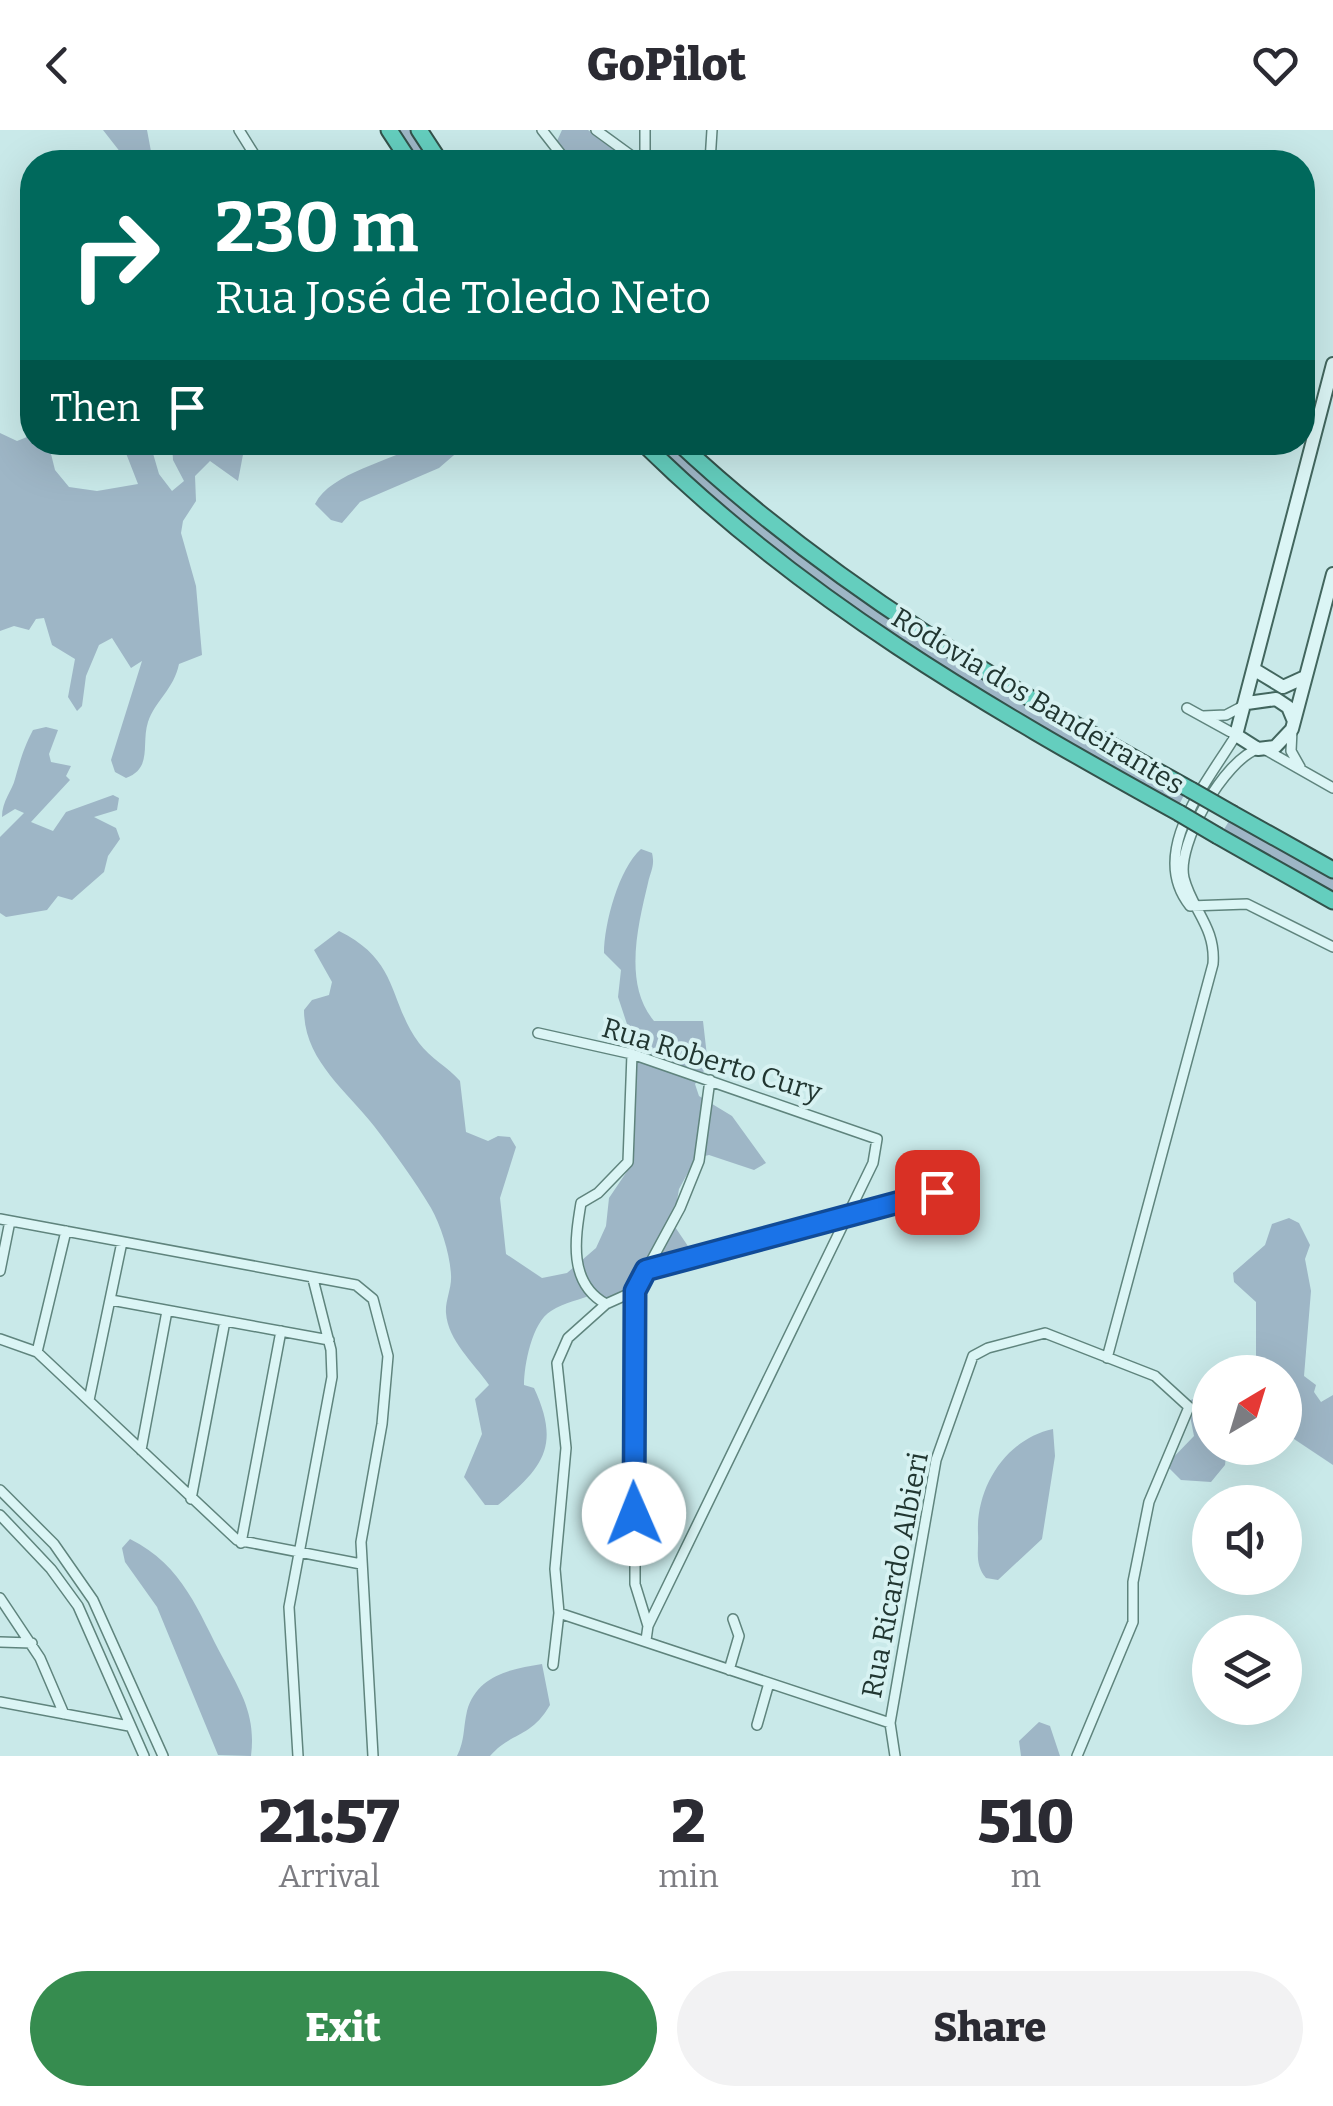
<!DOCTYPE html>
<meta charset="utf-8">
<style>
:root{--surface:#fff;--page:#f2f2f3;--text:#2b2b33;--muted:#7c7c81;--accent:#368c4f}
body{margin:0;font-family:Bitter,serif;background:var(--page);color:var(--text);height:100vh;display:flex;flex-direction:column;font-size:38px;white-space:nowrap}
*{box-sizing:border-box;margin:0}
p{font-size:32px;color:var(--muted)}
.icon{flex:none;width:55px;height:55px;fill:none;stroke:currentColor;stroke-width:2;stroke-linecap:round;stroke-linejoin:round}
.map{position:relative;height:1626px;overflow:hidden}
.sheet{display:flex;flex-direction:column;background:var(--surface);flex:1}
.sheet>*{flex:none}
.top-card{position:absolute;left:20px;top:20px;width:1295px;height:305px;border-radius:40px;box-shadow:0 10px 40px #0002;background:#00695c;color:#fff;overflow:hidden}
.needle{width:65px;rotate:38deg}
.tools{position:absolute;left:1192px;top:1225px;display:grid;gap:20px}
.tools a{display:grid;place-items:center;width:110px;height:110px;border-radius:50%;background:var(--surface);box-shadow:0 10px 40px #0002;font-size:50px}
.pin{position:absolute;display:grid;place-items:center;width:85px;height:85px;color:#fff;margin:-42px;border-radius:20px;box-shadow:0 5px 15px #0006}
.me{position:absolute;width:110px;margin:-55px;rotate:359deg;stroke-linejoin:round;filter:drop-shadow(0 0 8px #0008)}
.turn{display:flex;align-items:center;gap:35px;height:210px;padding:0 30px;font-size:45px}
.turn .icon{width:130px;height:130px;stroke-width:2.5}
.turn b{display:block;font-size:70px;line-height:85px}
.then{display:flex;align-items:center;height:95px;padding:0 30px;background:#0003;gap:20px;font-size:38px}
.eta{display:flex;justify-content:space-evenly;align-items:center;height:170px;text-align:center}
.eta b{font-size:60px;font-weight:800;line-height:70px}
.cta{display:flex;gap:20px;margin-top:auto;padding:20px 30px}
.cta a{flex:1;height:115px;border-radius:60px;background:var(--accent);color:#fff;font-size:40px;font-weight:800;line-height:115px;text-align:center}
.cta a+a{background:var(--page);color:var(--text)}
header{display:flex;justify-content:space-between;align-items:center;height:130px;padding:0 30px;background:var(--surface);font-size:45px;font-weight:800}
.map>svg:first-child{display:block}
.green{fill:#9eb6c6}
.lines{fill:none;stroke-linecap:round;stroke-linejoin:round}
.street-casing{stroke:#5f847d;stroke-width:12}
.secondary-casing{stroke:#42665e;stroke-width:16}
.highway-casing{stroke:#33524b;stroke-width:19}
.street{stroke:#dbf5f5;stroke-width:9}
.secondary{stroke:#dbf5f5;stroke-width:12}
.highway{stroke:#64cebe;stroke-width:15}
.highway-bridge-casing{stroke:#33524b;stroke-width:19;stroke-linecap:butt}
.highway-bridge{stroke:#64cebe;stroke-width:15}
.route-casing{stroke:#114b97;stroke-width:25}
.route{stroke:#1a73e8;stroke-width:18}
.labels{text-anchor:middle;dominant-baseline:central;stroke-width:8;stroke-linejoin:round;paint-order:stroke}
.street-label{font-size:28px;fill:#213631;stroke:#d7f2f2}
</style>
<header><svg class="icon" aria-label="back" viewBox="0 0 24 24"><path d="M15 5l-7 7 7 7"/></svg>GoPilot<svg class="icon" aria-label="heart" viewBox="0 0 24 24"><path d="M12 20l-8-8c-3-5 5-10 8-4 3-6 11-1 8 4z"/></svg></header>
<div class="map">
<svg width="1333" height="1626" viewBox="0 0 1333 1626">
<rect width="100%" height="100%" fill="#c9e9e9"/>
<path class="green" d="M103,0H147L153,32H128Z
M396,0H411L432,32H417Z
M562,0H588L632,32H572L556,13Z
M0,303L17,311L32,305V312L49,316L55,340L69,357L97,361L138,354L122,313H150L159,344L172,361L184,351L173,330L172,313L245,314L238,351L210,331L195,346L196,371L183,391L181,403L196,456L202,525L179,534C174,559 155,571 148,592C141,614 153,638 126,648L115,642L111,630L142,531L131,538L112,508L99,515L86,546L82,576L77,581L68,567L75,529L52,515L44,488L36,489L29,500L14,496L0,501Z
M422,312L468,313L439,338L360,372L342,393L331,390L315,374C331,342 391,332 422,312Z
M650,313H668C821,459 1002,561 1184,665L1179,675L896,510L760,410Z
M46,597L58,600L49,624L51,632L71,636L66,646L70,650L31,692L53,701L66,682L113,665L119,668L117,680L94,687L116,698L120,709L108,726L104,742L72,770L58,766L47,780L6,787L0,783V707L24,683L15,679L2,687C2,671 12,661 15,649C20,631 24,617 33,600Z
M1229,691L1333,749V763L1223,701Z
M641,719L652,723C655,736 651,740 648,753C638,795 623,854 654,891H703L708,935L695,954L699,966L732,986L766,1033L754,1040L709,1025L696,1028L679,1059L673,1094L694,1125L644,1134L621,1168L610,1175L596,1163C581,1170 564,1172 551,1181C532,1192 524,1235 524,1255L534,1258C561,1316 543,1338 498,1375H485L464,1347L482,1304L475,1269L489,1255C474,1233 448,1211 446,1183C445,1171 452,1158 451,1145C450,1124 441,1096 431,1078C415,1051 393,1021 374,996C346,960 304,930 304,880L312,870L329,865L332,852L314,820L339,801C400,831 388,871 419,913C430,928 448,937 460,951L466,1002L488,1011L498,1006L510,1007L516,1017L500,1068L506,1124L542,1148L567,1143L596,1118L606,1096L609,1068L634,1031L628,916L631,906L618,867L621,840L604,823C604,794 619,738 641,719Z
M1289,1088L1299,1093L1310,1115L1305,1129L1311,1161L1304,1246L1316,1255L1314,1262L1321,1272L1333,1265V1335L1285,1303V1242H1256V1172L1234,1152L1233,1143L1265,1115L1272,1094Z
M1204,1266L1210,1270V1318H1227L1225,1335L1211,1352L1181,1350L1166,1335L1194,1306L1187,1271Z
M1053,1299L1055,1326L1042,1409L998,1450L986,1448C974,1434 979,1420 978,1403C976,1357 1006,1309 1053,1299Z
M130,1409C184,1436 198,1482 224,1530C242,1564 256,1586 251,1626L218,1625L157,1477L125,1432L122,1418Z
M542,1534L550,1575C530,1609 512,1601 490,1626H457C465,1610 463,1598 467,1581C477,1545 511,1539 542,1534Z
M1039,1592L1050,1596L1060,1626H1021L1019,1611Z"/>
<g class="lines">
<g class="street-casing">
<path id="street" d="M239,0L259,32
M542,0L567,32
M596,0L640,32
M645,32V0
M710,32L712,0
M1187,578L1236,605C1207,653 1147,722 1190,776L1247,774L1333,817
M1203,586L1226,585L1245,575
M1292,600L1291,621L1300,637
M1266,620L1333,658
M538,903L632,924L877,1009L873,1033L648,1496L646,1510
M632,924L628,1032L598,1063L581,1073C575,1109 568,1153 606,1174L635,1161
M0,1089L356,1155L373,1169L388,1226L382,1294L361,1412L373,1626
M646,1140L937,1063
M0,1141L10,1091
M111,1170L329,1210
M0,1209L37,1222L237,1410L361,1434
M37,1222L66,1101
M1107,1228L1213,834C1216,797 1192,780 1184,748C1176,714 1225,629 1258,619
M89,1270L122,1112
M141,1320L167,1181
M0,1360L54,1414L93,1470L163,1626
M191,1369L225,1191
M0,1385L51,1439L78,1476L144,1626
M241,1413L281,1201
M0,1468L40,1528L64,1584
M559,1483L890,1593
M648,1496L635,1454V1161L680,1078L699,1031L710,950
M0,1512L32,1513
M553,1535L559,1483L555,1439L566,1318L557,1233L568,1208L606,1174
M729,1540L739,1506L733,1489
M0,1572L129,1596
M757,1595L769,1553
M298,1626L289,1477L332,1247L331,1220L313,1149
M895,1626L890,1593L936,1330L973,1226L988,1218L1045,1203L1155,1246L1189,1277L1149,1372L1133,1452V1492L1077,1626"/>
</g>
<g class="secondary-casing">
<path id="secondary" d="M1333,234L1236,605L1258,619L1275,617L1292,599L1333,444
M1255,540L1283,557L1305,547
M1247,573L1276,569L1288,577L1293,589"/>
</g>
<g class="highway-casing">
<path id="highway" d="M389,0L410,32
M419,0L440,32
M642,312C802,470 984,575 1179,683
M678,312C832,456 1008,559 1191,660
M1233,684L1333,740
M1218,706L1333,771"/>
</g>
<use href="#street" class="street"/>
<use href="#secondary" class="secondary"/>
<use href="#highway" class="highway"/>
<g class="highway-bridge-casing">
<path id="highway-bridge" d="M1191,660L1233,684
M1179,683L1218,706"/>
</g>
<use href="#highway-bridge" class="highway-bridge"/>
</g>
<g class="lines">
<g class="route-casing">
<path id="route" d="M634,1384L635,1161L646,1140L937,1062"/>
</g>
<use href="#route" class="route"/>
</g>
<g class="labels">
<g class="street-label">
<text transform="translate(1038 571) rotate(31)">Rodovia dos Bandeirantes</text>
<text transform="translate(712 930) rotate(17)">Rua Roberto Cury</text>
<text transform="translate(895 1445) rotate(-79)">Rua Ricardo Albieri</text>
</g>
</g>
</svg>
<div class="tools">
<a><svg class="needle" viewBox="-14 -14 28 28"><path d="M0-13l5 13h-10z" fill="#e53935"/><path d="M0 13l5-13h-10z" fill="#7c7c81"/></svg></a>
<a><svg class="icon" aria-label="sound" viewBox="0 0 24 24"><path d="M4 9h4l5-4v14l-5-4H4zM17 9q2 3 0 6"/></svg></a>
<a><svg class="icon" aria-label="layers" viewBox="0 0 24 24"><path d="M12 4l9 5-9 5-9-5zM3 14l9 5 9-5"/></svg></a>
</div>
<div class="pin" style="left:937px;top:1062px;background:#d93025"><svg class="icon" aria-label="arrive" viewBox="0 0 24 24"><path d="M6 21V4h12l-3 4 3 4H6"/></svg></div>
<svg class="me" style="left:634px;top:1384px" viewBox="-20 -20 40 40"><circle r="19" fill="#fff"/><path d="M0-13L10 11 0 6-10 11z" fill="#1a73e8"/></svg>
<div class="top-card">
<div class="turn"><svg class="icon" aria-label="right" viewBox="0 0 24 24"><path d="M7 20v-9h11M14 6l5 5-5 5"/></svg><div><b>230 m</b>Rua José de Toledo Neto</div></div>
<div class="then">Then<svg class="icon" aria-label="arrive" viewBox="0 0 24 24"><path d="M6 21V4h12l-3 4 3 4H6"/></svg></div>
</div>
</div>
<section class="sheet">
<div class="eta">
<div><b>21:57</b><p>Arrival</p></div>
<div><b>2</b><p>min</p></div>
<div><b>510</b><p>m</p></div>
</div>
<div class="cta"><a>Exit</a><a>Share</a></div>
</section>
